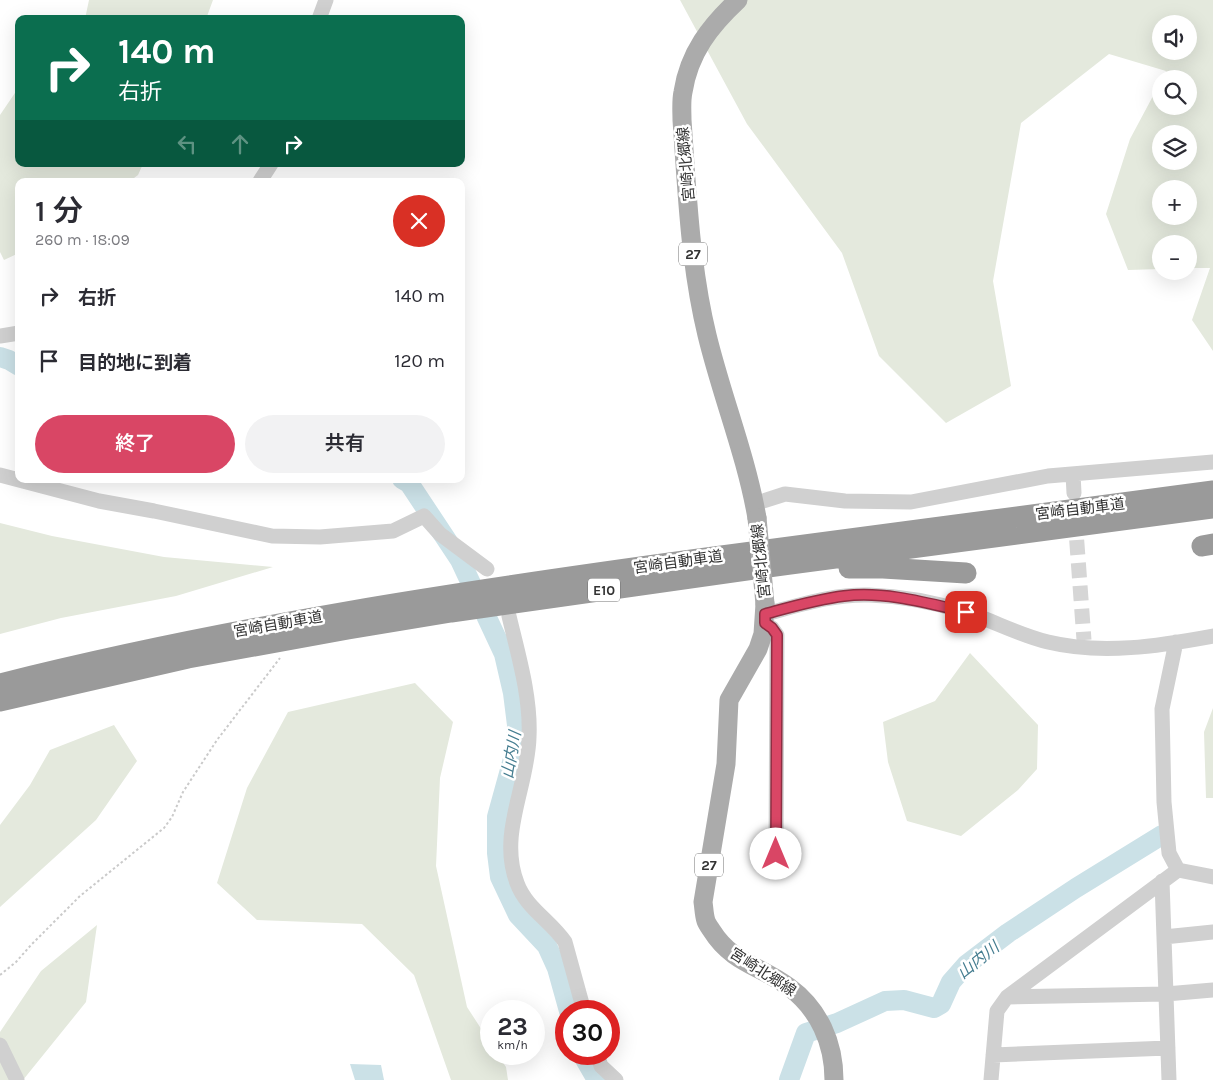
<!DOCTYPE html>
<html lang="ja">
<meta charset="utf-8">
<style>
:root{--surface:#fff;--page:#f2f2f3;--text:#2b2b33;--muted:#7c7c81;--accent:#d94665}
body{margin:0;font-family:Karla,"Noto Sans JP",sans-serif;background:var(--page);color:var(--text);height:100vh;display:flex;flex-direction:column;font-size:19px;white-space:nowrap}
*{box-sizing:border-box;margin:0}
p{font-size:16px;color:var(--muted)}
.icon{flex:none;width:28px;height:28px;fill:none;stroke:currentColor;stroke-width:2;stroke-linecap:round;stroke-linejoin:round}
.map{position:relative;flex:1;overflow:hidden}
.details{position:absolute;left:15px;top:178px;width:450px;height:305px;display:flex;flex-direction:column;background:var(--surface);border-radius:10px;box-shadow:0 5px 20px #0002}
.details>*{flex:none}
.banner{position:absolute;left:15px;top:15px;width:450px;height:152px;border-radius:10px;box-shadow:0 5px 20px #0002;background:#0b6e4f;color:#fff;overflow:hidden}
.tools{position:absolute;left:1152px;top:15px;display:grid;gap:10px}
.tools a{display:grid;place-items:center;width:45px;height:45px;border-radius:50%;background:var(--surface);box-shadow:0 5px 20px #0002;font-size:25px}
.speed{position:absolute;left:480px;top:1000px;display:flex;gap:10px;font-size:25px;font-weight:700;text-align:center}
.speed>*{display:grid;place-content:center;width:65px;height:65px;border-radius:50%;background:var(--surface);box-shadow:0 5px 20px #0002;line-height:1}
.speed small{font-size:12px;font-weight:400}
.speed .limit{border:8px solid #d22;background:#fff;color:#111}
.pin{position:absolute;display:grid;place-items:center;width:42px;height:42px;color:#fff;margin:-21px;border-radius:10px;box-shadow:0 2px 8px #0006}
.me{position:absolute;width:55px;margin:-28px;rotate:0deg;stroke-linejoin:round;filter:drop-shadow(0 0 4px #0008)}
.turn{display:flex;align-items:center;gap:18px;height:105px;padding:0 20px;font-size:22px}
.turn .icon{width:65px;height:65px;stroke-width:2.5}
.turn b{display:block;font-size:35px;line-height:42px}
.lanes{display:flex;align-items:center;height:48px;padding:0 20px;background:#0003;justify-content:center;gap:25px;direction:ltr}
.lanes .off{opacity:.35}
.round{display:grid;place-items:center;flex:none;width:52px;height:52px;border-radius:26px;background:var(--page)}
.overview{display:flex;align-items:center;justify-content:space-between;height:85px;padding:0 20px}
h1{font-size:30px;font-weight:600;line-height:38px}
.action{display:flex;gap:10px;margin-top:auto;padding:10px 20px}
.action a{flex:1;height:58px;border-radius:30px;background:var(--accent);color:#fff;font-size:20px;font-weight:600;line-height:58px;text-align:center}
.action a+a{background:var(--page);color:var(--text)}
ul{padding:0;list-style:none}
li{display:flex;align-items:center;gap:15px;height:65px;padding:0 20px}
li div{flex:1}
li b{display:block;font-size:19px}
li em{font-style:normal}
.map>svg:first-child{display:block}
.green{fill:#e4e9dd;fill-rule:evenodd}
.water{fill:#cbe1e7}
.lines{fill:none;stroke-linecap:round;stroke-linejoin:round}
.river{stroke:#cbe1e7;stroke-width:20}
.minor-tunnel{stroke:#d6d6d6;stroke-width:15;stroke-dasharray:15 8;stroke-linecap:butt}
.path{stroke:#cacaca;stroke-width:2;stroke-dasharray:2.5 2.5;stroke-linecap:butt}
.minor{stroke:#d0d0d0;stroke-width:15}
.major{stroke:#ababab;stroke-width:19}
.highway{stroke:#9a9a9a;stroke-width:21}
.major-bridge{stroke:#ababab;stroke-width:19}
.route-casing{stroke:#8d2e42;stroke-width:12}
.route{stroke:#d94665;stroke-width:9}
.labels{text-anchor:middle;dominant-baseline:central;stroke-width:5;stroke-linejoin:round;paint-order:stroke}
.shield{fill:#fff;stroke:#707070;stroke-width:1}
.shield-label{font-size:14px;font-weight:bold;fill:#333}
.street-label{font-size:15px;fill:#333;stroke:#fff}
.water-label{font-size:16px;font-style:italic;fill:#457d90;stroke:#fff}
</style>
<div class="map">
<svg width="1213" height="1080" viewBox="0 0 1213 1080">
<rect width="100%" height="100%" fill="#fff"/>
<path class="green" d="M89,0H213L206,19H85Z
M680,0H1213V351L1192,320L1210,268H1189V244H1161V269L1128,270L1106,214L1130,139L1161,81V106H1189V79H1163L1166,71L1109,54L1021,123L993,281L1011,386L946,423L879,356L842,253L747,124ZM1161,24H1189V51H1161ZM1161,134H1189V161H1161ZM1161,189H1189V216H1161Z
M19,87V164H143L138,175L130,181H19V253L4,260L0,252V115Z
M0,523L52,536L164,557L273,567L176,596L61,618L0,634Z
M970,653L1038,725L1037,769L1018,790L961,836L907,821L888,762L883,722L935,701Z
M415,683L453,722L440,778L436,866L467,1007L491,1044V1054H497L506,1067L508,1080H451L414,975L362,924L257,920L217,883L247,788L288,712Z
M1213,708V798H1206L1204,732Z
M114,725L137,761L96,820L0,907V825L30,785L50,750Z
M97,925L86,1002L23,1080H0V1032L41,971Z"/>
<path class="water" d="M350,1064L381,1065L384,1080H355Z"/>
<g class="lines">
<path class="river" d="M0,357L9,360L19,366
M402,479L409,483L460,560L504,654L513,693L517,725L516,748L497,817V853L500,877L518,915L547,946L557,968L569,1011
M582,1054L597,1080
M789,1080L806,1033L837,1023L885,1001L904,1000L934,1008L941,1004L951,982L966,965L1008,933L1076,888L1162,835"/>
<path class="minor-tunnel" d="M1075,517L1084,640"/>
<path class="path" d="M0,975L16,962L31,945L80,896L164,828L172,817L183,792L217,740L280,658"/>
<path class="minor" d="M319,19L326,0
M260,181L271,164
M0,336L19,333
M1073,474L1074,493
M0,475L99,501L154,511L272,536L320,537L393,531L424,516L440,534L487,569
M754,504L785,494L845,501L911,502L1048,476L1213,462
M765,614C800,605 833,594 869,595C900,596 937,603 966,612C994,621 1019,635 1048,642C1102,655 1159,646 1213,636
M509,616C518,654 531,697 529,737C528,786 498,834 517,883C526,908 551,921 565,942L584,1011
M765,623L772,628L777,635L776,854
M1176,642L1162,709L1164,802L1169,853L1178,870
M1162,881L1169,1080
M1164,937L1213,932
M1007,997L1166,994L1213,990
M0,1045L17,1080
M597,1054L601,1066L616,1080
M993,1055L1168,1048
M991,1080L997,1011L1007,997L1178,870L1213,877"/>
<path class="major" d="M738,0C710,26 689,53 683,92C681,101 682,111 682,120C687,191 690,265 707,335C722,397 746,455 757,518
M765,604L763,634L758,649L729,700L726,764L703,902C704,908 704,915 706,921C707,924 710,928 712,931C732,963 761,966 789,987C819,1009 834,1043 834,1080"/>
<path class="highway" d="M1202,546L1213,544
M849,568H883L966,573
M0,684C230,626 464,591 699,559C870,536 1042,514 1213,491
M0,701L188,658L348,629L451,612L790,564L1213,508"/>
<path class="major-bridge" d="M757,518L765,604"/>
</g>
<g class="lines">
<g class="route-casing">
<path id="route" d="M776,854L777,635L772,628L765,623V614C791,607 818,599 844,596C885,591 927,603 966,612"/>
</g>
<use href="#route" class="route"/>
</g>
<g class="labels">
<g class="shield">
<rect x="679" y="242.5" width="28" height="23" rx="4"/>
<rect x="588" y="578.5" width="32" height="23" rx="4"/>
<rect x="695" y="853.5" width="28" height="23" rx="4"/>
</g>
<g class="shield-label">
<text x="693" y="254">27</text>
<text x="604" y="590">E10</text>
<text x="709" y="865">27</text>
</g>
<g class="street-label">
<text transform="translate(686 164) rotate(-95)">宮崎北郷線</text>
<text transform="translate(1080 509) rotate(-7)">宮崎自動車道</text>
<text transform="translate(761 561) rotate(-96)">宮崎北郷線</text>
<text transform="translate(678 562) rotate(-8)">宮崎自動車道</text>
<text transform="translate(278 624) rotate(-10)">宮崎自動車道</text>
<text transform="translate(763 972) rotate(33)">宮崎北郷線</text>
</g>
<g class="water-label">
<text transform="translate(511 755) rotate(-80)">山内川</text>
<text transform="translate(978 960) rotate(-39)">山内川</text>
</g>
</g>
</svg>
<div class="tools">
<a><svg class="icon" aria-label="sound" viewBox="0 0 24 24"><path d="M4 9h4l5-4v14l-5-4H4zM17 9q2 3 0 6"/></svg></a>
<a><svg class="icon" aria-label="search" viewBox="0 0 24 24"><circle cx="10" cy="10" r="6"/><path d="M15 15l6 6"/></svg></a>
<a><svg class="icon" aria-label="layers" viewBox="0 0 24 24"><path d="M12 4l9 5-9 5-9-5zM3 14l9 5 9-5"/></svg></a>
<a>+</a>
<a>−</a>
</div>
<div class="speed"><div>23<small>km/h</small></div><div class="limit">30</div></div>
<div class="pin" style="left:966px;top:612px;background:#d93025"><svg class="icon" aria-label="arrive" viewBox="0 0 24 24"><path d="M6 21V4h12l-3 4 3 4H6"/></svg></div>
<svg class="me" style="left:776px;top:854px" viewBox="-20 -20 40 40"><circle r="19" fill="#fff"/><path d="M0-13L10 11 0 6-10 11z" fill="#d94665"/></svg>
<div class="banner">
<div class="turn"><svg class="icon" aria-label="right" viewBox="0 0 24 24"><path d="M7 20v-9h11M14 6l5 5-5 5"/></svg><div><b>140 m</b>右折</div></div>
<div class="lanes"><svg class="icon off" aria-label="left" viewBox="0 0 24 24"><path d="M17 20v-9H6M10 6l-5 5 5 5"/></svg><svg class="icon off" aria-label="ahead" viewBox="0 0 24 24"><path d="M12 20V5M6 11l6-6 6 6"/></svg><svg class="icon" aria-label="right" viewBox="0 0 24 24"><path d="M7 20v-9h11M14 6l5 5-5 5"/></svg></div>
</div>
<section class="details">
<div class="overview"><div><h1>1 分</h1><p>260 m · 18:09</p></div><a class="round" style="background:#d93025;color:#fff"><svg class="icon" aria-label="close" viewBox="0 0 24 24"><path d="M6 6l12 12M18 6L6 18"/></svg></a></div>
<ul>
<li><svg class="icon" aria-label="right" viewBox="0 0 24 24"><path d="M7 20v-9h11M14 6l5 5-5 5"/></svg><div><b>右折</b></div><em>140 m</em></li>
<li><svg class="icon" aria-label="arrive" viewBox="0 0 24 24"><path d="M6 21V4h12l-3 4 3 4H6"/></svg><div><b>目的地に到着</b></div><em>120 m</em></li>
</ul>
<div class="action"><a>終了</a><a>共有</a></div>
</section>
</div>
